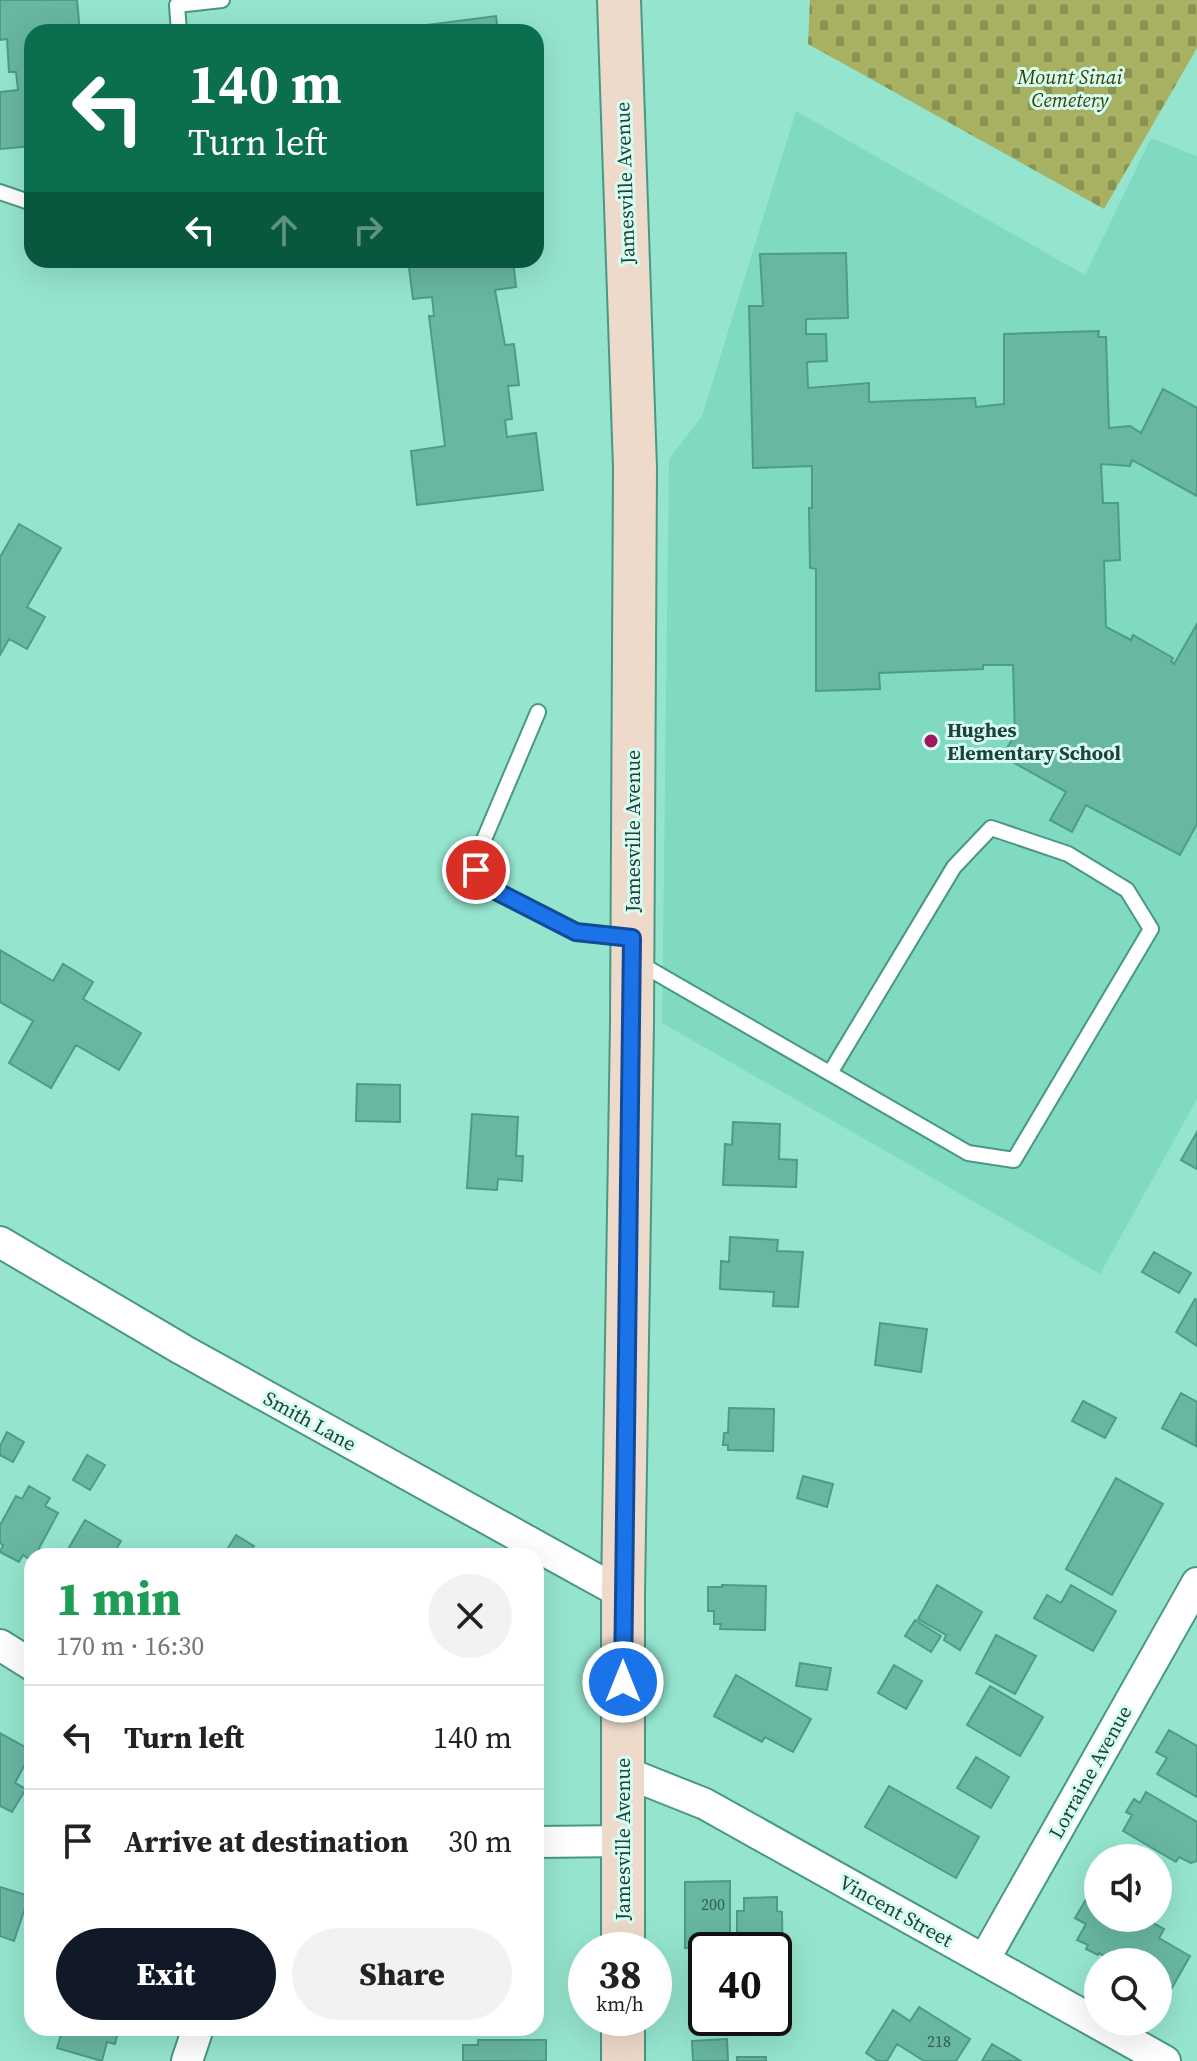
<!DOCTYPE html>
<meta charset="utf-8">
<style>
:root{--surface:#fff;--page:#f2f2f2;--text:#222;--muted:#767676;--line:#e0e0e0;--accent:#111827}
body{margin:0;font-family:"Source Serif 4",serif;background:var(--page);color:var(--text);height:100vh;display:flex;flex-direction:column;font-size:30px;white-space:nowrap}
*{box-sizing:border-box;margin:0}
p{font-size:26px;color:var(--muted)}
.icon{flex:none;width:44px;height:44px;fill:none;stroke:currentColor;stroke-width:2;stroke-linecap:round;stroke-linejoin:round}
.map{position:relative;flex:1;overflow:hidden}
.drawer{position:absolute;left:24px;top:1548px;width:520px;height:488px;display:flex;flex-direction:column;background:var(--surface);border-radius:24px;box-shadow:0 8px 32px #0002}
.drawer>*{flex:none}
.guide{position:absolute;left:24px;top:24px;width:520px;height:244px;border-radius:24px;box-shadow:0 8px 32px #0002;background:#0b6e4f;color:#fff;overflow:hidden}
.controls{position:absolute;left:1084px;top:1844px;display:grid;gap:16px}
.controls a{display:grid;place-items:center;width:88px;height:88px;border-radius:50%;background:var(--surface);box-shadow:0 8px 32px #0002;font-size:40px}
.speed{position:absolute;left:568px;top:1932px;display:flex;gap:16px;font-size:40px;font-weight:700;text-align:center}
.speed>*{display:grid;place-content:center;width:104px;height:104px;border-radius:50%;background:var(--surface);box-shadow:0 8px 32px #0002;line-height:1}
.speed small{font-size:20px;font-weight:400}
.speed .limit{border:4px solid #111;border-radius:12px;background:#fff;color:#111}
.pin{position:absolute;display:grid;place-items:center;width:68px;height:68px;color:#fff;margin:-34px;border:4px solid #fff;border-radius:50%;box-shadow:0 2px 8px #0007}
.me{position:absolute;width:88px;margin:-44px;rotate:0deg;stroke-linejoin:round;filter:drop-shadow(0 0 6px #0008)}
.turn{display:flex;align-items:center;gap:28px;height:168px;padding:0 32px;font-size:36px}
.turn .icon{width:104px;height:104px;stroke-width:2.5}
.turn b{display:block;font-size:56px;line-height:68px}
.lanes{display:flex;align-items:center;height:76px;padding:0 32px;background:#0003;justify-content:center;gap:40px;direction:ltr}
.lanes .off{opacity:.35}
.round{display:grid;place-items:center;flex:none;width:84px;height:84px;border-radius:42px;background:var(--page)}
.headline{display:flex;align-items:center;justify-content:space-between;height:136px;padding:0 32px}
h1{font-size:48px;font-weight:800;line-height:60px;color:#1e9e55}
.cta{display:flex;gap:16px;margin-top:auto;padding:16px 32px}
.cta a{flex:1;height:92px;border-radius:48px;background:var(--accent);color:#fff;font-size:32px;font-weight:800;line-height:92px;text-align:center}
.cta a+a{background:var(--page);color:var(--text)}
ul{padding:0;list-style:none}
li{display:flex;align-items:center;gap:24px;height:104px;padding:0 32px;border-top:2px solid var(--line)}
li div{flex:1}
li b{display:block;font-size:30px}
li em{font-style:normal}
.map>svg:first-child{display:block}
.built{fill:#7fdac1}
.cemetery{fill:url(#cemetery-stones)}
.building{fill:#68b7a2;stroke:#4c9c87;stroke-width:2}
.lines{fill:none;stroke-linecap:round;stroke-linejoin:round}
.lane-casing{stroke:#489883;stroke-width:18}
.street-casing{stroke:#489883;stroke-width:34}
.secondary-casing{stroke:#489883;stroke-width:46}
.lane{stroke:#fff;stroke-width:14}
.street{stroke:#fff;stroke-width:30}
.secondary{stroke:#eedacb;stroke-width:42}
.route-casing{stroke:#114b97;stroke-width:20}
.route{stroke:#1a73e8;stroke-width:14}
.poi-dot{fill:#a01661;stroke:#d6fdf1;stroke-width:3}
.labels{text-anchor:middle;dominant-baseline:central;stroke-width:6;stroke-linejoin:round;paint-order:stroke}
.number-label{font-size:16px;fill:#325e52}
.park-label{font-size:20px;font-style:italic;fill:#3a3f02;stroke:#d6fdf1}
.street-label{font-size:20px;fill:#204138;stroke:#d6fdf1}
.poi-label{font-size:20px;font-weight:bold;fill:#204138;stroke:#d6fdf1;text-anchor:start}
</style>
<div class="map">
<svg width="1197" height="2061" viewBox="0 0 1197 2061">
<defs>
<pattern id="cemetery-stones" width="16" height="16" patternUnits="userSpaceOnUse" patternTransform="scale(2)"><rect width="16" height="16" fill="#a8b162"/><path d="M2 7V4a2 2 0 0 1 4 0v3zM10 15v-3a2 2 0 0 1 4 0v3z" fill="#889252"/></pattern>
</defs>
<rect width="100%" height="100%" fill="#95e5ce"/>
<path class="built" d="M796,111L1085,275L1151,138L1197,156V1099L1100,1274L662,1023L669,459L702,416Z"/>
<path class="cemetery" d="M810,0H1197V48L1104,209L808,44Z"/>
<path class="building" d="M0,0H77L80,32H32V146L0,149V92L18,90L16,72H9L7,39L0,40Z
M496,16L498,32H372Z
M846,253L848,318L806,319V334H826L827,361L807,362L808,388L869,383V402L975,398L976,407L1004,404V334L1099,331L1098,337H1106L1109,428L1130,426L1141,433L1163,389L1197,408V496L1132,460L1130,466L1101,464L1103,503H1118L1120,560L1104,561L1106,627L1131,640L1133,635L1173,658L1171,661L1174,664L1197,624V824L1180,855L1086,805L1072,832L1050,820L1066,792L1002,756L1015,735L1013,665H983V669L879,673L880,689L816,691V569L810,568L809,508H812V466L753,468L749,306H763L760,254Z
M408,260H513L516,287L495,290L505,345L514,344L519,385L508,386L512,419L505,420L507,437L536,433L543,490L417,505L411,451L445,446L429,316H434L432,297L413,299Z
M19,524L61,548L27,607L45,617L27,649L9,639L0,655V557Z
M0,950L53,981L63,964L93,982L83,999L141,1033L119,1070L76,1045L51,1088L9,1063L33,1021L0,1002Z
M357,1084L400,1085V1122L356,1121Z
M472,1114L518,1117L516,1156H523L522,1181L498,1179L497,1190L467,1188Z
M733,1122L780,1124L779,1159L797,1160L796,1187L723,1185L725,1144L732,1145Z
M1197,1132V1169L1181,1160Z
M730,1237L778,1240L777,1251L803,1252L798,1307L773,1306L774,1292L720,1289L721,1261L729,1262Z
M1154,1252L1191,1273L1179,1293L1142,1272Z
M1195,1299L1197,1300V1346L1176,1332Z
M880,1323L927,1329L921,1372L875,1365Z
M1181,1393L1197,1402L1196,1446L1162,1428Z
M1083,1401L1116,1418L1105,1438L1072,1421Z
M729,1408L774,1409L773,1451L728,1450V1445H723L724,1433H728Z
M7,1432L24,1442L13,1462L0,1455V1446Z
M87,1455L105,1465L90,1490L73,1480Z
M803,1476L833,1484L827,1507L797,1498Z
M1116,1478L1163,1504L1112,1595L1066,1569Z
M29,1486L50,1498L45,1506L58,1513L35,1556H32V1561L23,1555L19,1562L0,1552L3,1545L0,1543V1525L16,1496L22,1499Z
M85,1520L121,1541L112,1556H64Z
M236,1535L254,1546L248,1556H223Z
M722,1585L766,1586L765,1630L720,1629L721,1624H714V1611H708V1587H722Z
M937,1585L982,1612L960,1650L944,1640L946,1635L918,1619Z
M1071,1585L1116,1611L1093,1651L1034,1618L1047,1595L1061,1603Z
M915,1620L941,1636L931,1652L905,1636Z
M996,1635L1036,1656L1015,1694L976,1673Z
M800,1663L831,1668L827,1690L796,1686Z
M894,1665L922,1681L906,1709L878,1693Z
M736,1675L811,1719L793,1752L765,1737L762,1742L714,1716Z
M990,1686L1043,1717L1020,1756L967,1725Z
M1169,1730L1197,1746V1797L1157,1774L1167,1758L1156,1752Z
M0,1733L32,1751L15,1783L26,1789L12,1812L0,1806Z
M976,1757L1009,1777L991,1808L957,1788Z
M889,1786L979,1837L956,1878L865,1827Z
M1146,1792L1197,1822V1861L1191,1863L1179,1857L1176,1862L1123,1831L1132,1815L1126,1812L1134,1799L1140,1803Z
M730,1881V1949L706,1950V1957L690,1956L691,1948H685V1882Z
M0,1887L29,1896L14,1941L0,1936Z
M1092,1889L1098,1892V1918H1144L1164,1929L1159,1938L1190,1956L1172,1988L1158,1980V1962H1116L1099,1953L1098,1955L1086,1949L1088,1945L1077,1940L1086,1924L1075,1918Z
M777,1897V1911L782,1912L783,1978H776L774,1984V1950H737V1911H744V1898Z
M919,2007L970,2039L956,2061H924L897,2044L887,2061H878L866,2053L893,2010L910,2021Z
M63,2028H119L115,2044L107,2042L102,2061L57,2048Z
M727,2039L728,2061H693L692,2041Z
M478,2040H546V2061H463V2045H478Z
M992,2044L1021,2061H982Z
M737,2057H766V2061H737Z"/>
<g class="lines">
<g class="lane-casing">
<path id="lane" d="M179,32L177,5L222,0
M0,192L32,203
M538,712L477,856C476,870 477,878 488,887L576,932L628,938
M639,963L968,1153L1014,1160L1151,929L1127,890L1068,854L991,828L954,867L830,1073"/>
</g>
<g class="street-casing">
<path id="street" d="M0,1242L183,1350L623,1594
M0,1645L32,1665
M622,1771L705,1804L1165,2061
M536,1842L623,1841
M984,1960L1197,1583
M187,2061L198,2028"/>
</g>
<g class="secondary-casing">
<path id="secondary" d="M619,0L635,468L632,1023L623,1594V1950
M623,2018V2061"/>
</g>
<use href="#lane" class="lane"/>
<use href="#street" class="street"/>
<use href="#secondary" class="secondary"/>
</g>
<g class="lines">
<g class="route-casing">
<path id="route" d="M476,870L480,881L488,887L576,932L632,938L623,1682"/>
</g>
<use href="#route" class="route"/>
</g>
<circle class="poi-dot" cx="931" cy="741" r="8"/>
<g class="labels">
<g class="number-label">
<text x="713" y="1904">200</text>
<text x="939" y="2041">218</text>
</g>
<g class="park-label">
<text x="1070" y="77">Mount Sinai<tspan x="1070" dy="23">Cemetery</tspan></text>
</g>
<g class="street-label">
<text transform="translate(625 183) rotate(-92)">Jamesville Avenue</text>
<text transform="translate(633 831) rotate(-90)">Jamesville Avenue</text>
<text transform="translate(310 1421) rotate(29)">Smith Lane</text>
<text transform="translate(1090 1772) rotate(-61)">Lorraine Avenue</text>
<text transform="translate(623 1839) rotate(-90)">Jamesville Avenue</text>
<text transform="translate(896 1911) rotate(29)">Vincent Street</text>
</g>
<g class="poi-label">
<text x="947" y="730">Hughes<tspan x="947" dy="23">Elementary School</tspan></text>
</g>
</g>
</svg>
<div class="controls">
<a><svg class="icon" aria-label="sound" viewBox="0 0 24 24"><path d="M4 9h4l5-4v14l-5-4H4zM17 9q2 3 0 6"/></svg></a>
<a><svg class="icon" aria-label="search" viewBox="0 0 24 24"><circle cx="10" cy="10" r="6"/><path d="M15 15l6 6"/></svg></a>
</div>
<div class="speed"><div>38<small>km/h</small></div><div class="limit">40</div></div>
<div class="pin" style="left:476px;top:870px;background:#d93025"><svg class="icon" aria-label="arrive" viewBox="0 0 24 24"><path d="M6 21V4h12l-3 4 3 4H6"/></svg></div>
<svg class="me" style="left:623px;top:1682px" viewBox="-20 -20 40 40"><circle r="17" fill="#1a73e8" stroke="#fff" stroke-width="3"/><path d="M0-11L8 9 0 5-8 9z" fill="#fff"/></svg>
<div class="guide">
<div class="turn"><svg class="icon" aria-label="left" viewBox="0 0 24 24"><path d="M17 20v-9H6M10 6l-5 5 5 5"/></svg><div><b>140 m</b>Turn left</div></div>
<div class="lanes"><svg class="icon" aria-label="left" viewBox="0 0 24 24"><path d="M17 20v-9H6M10 6l-5 5 5 5"/></svg><svg class="icon off" aria-label="ahead" viewBox="0 0 24 24"><path d="M12 20V5M6 11l6-6 6 6"/></svg><svg class="icon off" aria-label="right" viewBox="0 0 24 24"><path d="M7 20v-9h11M14 6l5 5-5 5"/></svg></div>
</div>
<section class="drawer">
<div class="headline"><div><h1>1 min</h1><p>170 m · 16:30</p></div><a class="round"><svg class="icon" aria-label="close" viewBox="0 0 24 24"><path d="M6 6l12 12M18 6L6 18"/></svg></a></div>
<ul>
<li><svg class="icon" aria-label="left" viewBox="0 0 24 24"><path d="M17 20v-9H6M10 6l-5 5 5 5"/></svg><div><b>Turn left</b></div><em>140 m</em></li>
<li><svg class="icon" aria-label="arrive" viewBox="0 0 24 24"><path d="M6 21V4h12l-3 4 3 4H6"/></svg><div><b>Arrive at destination</b></div><em>30 m</em></li>
</ul>
<div class="cta"><a>Exit</a><a>Share</a></div>
</section>
</div>
